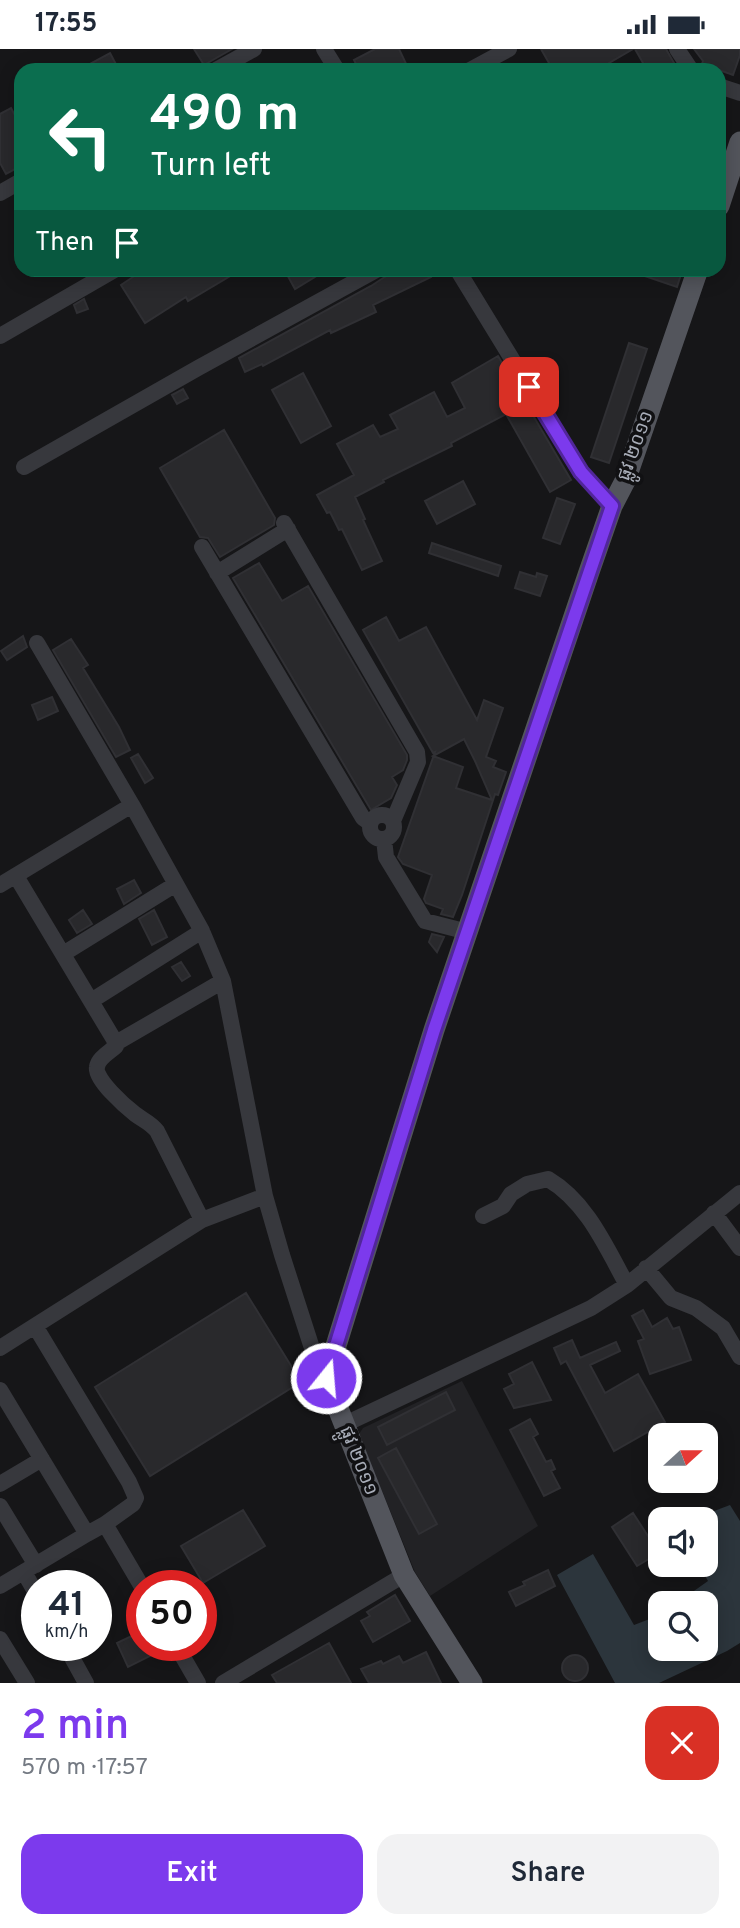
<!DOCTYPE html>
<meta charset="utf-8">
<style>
:root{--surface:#fff;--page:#f2f2f3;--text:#1f2937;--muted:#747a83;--accent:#7c3aed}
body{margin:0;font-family:Overpass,"Noto Sans Khmer",sans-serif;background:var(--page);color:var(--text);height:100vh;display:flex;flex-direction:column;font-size:26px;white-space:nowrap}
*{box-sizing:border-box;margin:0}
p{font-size:23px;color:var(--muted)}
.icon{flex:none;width:38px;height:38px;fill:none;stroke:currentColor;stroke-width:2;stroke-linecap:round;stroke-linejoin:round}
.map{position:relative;height:1634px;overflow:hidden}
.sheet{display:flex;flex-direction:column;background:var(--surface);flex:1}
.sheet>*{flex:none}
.guide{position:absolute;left:14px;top:14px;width:712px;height:214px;border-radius:21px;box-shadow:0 4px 18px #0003;background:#0b6e4f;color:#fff;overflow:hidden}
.needle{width:46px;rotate:69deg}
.fabs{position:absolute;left:648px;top:1374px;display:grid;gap:14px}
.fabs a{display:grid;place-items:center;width:70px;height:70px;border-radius:14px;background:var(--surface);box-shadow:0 4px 18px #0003;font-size:35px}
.speed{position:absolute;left:21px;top:1521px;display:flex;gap:14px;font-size:35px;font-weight:700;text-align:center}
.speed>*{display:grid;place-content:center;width:91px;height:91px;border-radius:50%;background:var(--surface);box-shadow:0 4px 18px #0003;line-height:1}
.speed small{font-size:18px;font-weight:400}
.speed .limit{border:10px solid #d22;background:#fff;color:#111}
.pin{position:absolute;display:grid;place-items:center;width:60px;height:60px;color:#fff;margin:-30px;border-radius:14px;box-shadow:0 4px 10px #0006}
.me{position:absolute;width:77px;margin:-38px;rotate:17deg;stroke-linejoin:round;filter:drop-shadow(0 0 5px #0008)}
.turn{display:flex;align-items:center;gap:24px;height:147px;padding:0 21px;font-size:32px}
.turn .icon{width:91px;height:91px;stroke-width:2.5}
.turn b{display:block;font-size:49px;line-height:60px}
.then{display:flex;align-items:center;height:66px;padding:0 21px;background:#0003;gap:14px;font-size:26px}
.round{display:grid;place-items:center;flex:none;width:74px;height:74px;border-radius:21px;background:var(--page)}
.head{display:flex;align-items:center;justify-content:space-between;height:119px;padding:0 21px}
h1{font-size:42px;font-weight:600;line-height:52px;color:var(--accent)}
.primary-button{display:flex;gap:14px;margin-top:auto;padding:14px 21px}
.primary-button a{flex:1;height:80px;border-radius:21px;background:var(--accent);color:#fff;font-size:28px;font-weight:600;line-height:80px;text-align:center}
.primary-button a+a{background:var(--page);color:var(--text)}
.status{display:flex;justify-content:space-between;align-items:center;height:49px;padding:0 35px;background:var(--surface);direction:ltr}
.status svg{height:19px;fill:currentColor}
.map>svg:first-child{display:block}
.built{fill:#222225}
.water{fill:#2c353c}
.building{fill:#29292c;stroke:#303034;stroke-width:2;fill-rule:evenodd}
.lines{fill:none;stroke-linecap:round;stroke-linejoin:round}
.minor{stroke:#37383d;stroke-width:16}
.major{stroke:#53555c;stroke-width:21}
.route-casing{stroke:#51269a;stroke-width:18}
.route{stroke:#7c3aed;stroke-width:12}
.labels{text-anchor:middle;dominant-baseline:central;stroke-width:7;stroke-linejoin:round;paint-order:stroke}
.street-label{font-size:19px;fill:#a8adb8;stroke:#111113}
</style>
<div class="status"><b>17:55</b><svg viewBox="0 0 49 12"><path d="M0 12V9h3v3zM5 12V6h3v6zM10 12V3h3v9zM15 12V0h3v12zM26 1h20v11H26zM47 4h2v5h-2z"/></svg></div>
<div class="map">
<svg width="740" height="1634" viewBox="0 0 740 1634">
<rect width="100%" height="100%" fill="#161618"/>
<path class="built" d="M462,1332L538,1477L430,1547L415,1523L359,1385L363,1379Z"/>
<path class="water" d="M730,1456L740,1472V1594L727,1602L659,1634H615L557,1526L593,1505L634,1576L660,1566V1600H705V1554H677L708,1532L699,1516H705V1470H693Z"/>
<path class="building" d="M194,0H232L204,16Z
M375,0H399L409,21H359L354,11Z
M541,0H633L597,21H553Z
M635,0H666L678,21H647Z
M694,0H740V6L733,26L702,15L703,12Z
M110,4L119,21H79Z
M11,59L21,78V117L6,125L0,114V65Z
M145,220H242L188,252L186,248L145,274L121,236Z
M284,220H328L295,240Z
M397,220H428L431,228L373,256L376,263L331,284L330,281L263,317L262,315L245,323L239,309L371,237Z
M630,220H677L682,222L677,238L630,222Z
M84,250L88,260L77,264L74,256Z
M629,294L647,300L609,414L591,408Z
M498,307L571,431L550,443L506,365L451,394L452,397L383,431L384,433L355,448L365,470L363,471L382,512L362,521L342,480L339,481L330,463L327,464L317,446L354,426L337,395L373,376L380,388L398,380L390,366L434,343L447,368L465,359L452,334Z
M303,324L331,377L301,394L272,341Z
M183,340L188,349L177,355L172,346Z
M224,381L275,469L274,476L220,508L208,489L200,488L160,419Z
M463,432L475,455L437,475L425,452Z
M557,449L575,455L560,495L543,489Z
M432,494L501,517L498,527L429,504Z
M259,514L282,552L308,537L407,706V711L403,721L392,728L397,736L391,749L371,761L233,529Z
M520,523L536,528L537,524L547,527L540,547L515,539Z
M386,568L399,592L426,578L477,671L484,651L503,659L486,708L496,712L493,718L506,723L498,746L495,745L462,846L453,868L441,865L443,860L426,854L424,850L432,826L403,815L398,808L435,703L433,704L363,581ZM464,690L475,712L492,751L456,739L463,718L433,707Z
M23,587L27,598L7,611L1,602Z
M71,590L88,616L83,619L119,678L130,701L116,708L53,601Z
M52,648L58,662L38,671L32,656Z
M138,705L153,729L145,734L131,709Z
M134,831L141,844L124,855L117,840Z
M83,861L92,875L77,884L69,871Z
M154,861L167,888L152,896L139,870Z
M432,885L444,888L437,903L429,893Z
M181,913L190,927L182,932L172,918Z
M246,1244L301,1333L150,1427L95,1338Z
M643,1261L652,1278L667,1269L673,1280L679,1278L691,1311L650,1325L638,1292L644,1290L632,1267Z
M572,1291L580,1309L616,1293L620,1302L590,1316L605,1344L638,1325L665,1373L614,1402L566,1312L561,1315L554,1299Z
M532,1313L551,1351L514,1359L504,1340L514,1335L509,1325Z
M446,1343L455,1361L387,1396L378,1378Z
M530,1370L538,1385L533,1388L546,1413L551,1411L555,1420L551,1422L560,1439L544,1447L510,1381Z
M396,1399L437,1475L419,1485L378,1409Z
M243,1461L265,1497L203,1534L181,1497Z
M633,1464L659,1504L637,1517L612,1478Z
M548,1521L555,1537L516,1557L509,1543L525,1536L523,1533Z
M395,1546L410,1572L373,1593L361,1572L370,1567L367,1563Z
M142,1582V1596H166V1599L128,1618L117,1594Z
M329,1594L351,1634H277L272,1626Z
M426,1603L441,1634H369L361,1620L381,1612L383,1615L399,1607L403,1614Z
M562 1619a13 13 0 1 1 26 0a13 13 0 1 1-26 0Z"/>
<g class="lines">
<path class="minor" d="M324,0L337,21
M677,0L691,21
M216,21L254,0
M470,21L509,0
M719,37L740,44
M0,144L21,132
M457,220L581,423L612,457
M0,287L116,220
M24,418L198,319L378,220
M284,474L417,703L418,713L393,772
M202,498L363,769L370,774
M217,524L288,480
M37,594L132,756L202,882L223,932L265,1147L282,1206L311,1296L326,1329
M370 778a12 12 0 1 1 24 0a12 12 0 1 1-24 0Z
M384,790L386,808L425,872L468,883
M16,827L116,994
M0,836L132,756
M63,905L176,835
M91,952L202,882
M714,1164L740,1199
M483,1167L503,1157L511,1145L527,1135L548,1130C587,1153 606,1198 627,1236
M202,1171L157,1082C151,1074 143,1071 135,1065C126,1058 94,1030 97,1018C98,1009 110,1003 116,997V994L223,932
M646,1219L671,1249L696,1259L723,1279L740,1308
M35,1277L129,1433L136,1449L133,1455L105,1475
M0,1299L202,1171L265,1147
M0,1341L87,1485L105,1475L142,1538
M343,1376L591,1259L627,1236L740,1144
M0,1435L42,1410
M0,1457L36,1516
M24,1523L37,1546
M0,1537L87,1485
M0,1590L27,1634
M65,1596L86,1634
M176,1596L198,1634
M223,1634L404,1526"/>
<path class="major" d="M719,157L740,93
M472,1634L404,1526L326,1329L434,981L589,523L612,457L625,432L698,220"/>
</g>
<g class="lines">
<g class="route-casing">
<path id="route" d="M326,1329L434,981L612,457L581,423L529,338"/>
</g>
<use href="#route" class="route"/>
</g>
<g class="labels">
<g class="street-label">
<text transform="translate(636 397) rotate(-70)">ផ្លូវ ២០១១</text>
<text transform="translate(358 1412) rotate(68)">ផ្លូវ ២០១១</text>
</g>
</g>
</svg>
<div class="fabs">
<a><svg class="needle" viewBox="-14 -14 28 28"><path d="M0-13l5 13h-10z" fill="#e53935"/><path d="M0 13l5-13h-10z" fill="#747a83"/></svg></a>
<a><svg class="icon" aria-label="sound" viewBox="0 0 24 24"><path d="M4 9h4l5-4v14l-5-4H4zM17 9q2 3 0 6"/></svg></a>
<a><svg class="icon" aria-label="search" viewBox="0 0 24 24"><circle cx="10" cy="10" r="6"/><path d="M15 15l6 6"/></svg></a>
</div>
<div class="speed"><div>41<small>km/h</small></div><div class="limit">50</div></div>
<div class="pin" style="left:529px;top:338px;background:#d93025"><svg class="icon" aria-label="arrive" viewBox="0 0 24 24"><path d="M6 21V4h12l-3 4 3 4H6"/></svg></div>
<svg class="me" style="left:326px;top:1329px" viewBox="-20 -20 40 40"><circle r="17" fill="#7c3aed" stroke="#fff" stroke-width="3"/><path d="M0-11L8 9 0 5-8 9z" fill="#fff"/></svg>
<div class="guide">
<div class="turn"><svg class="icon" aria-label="left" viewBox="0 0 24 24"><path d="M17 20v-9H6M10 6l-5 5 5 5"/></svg><div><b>490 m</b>Turn left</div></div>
<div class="then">Then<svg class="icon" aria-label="arrive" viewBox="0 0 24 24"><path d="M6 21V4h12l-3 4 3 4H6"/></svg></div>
</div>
</div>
<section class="sheet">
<div class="head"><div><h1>2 min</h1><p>570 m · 17:57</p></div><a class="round" style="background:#d93025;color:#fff"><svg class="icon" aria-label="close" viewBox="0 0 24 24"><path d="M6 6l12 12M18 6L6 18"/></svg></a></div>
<div class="primary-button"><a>Exit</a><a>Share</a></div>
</section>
